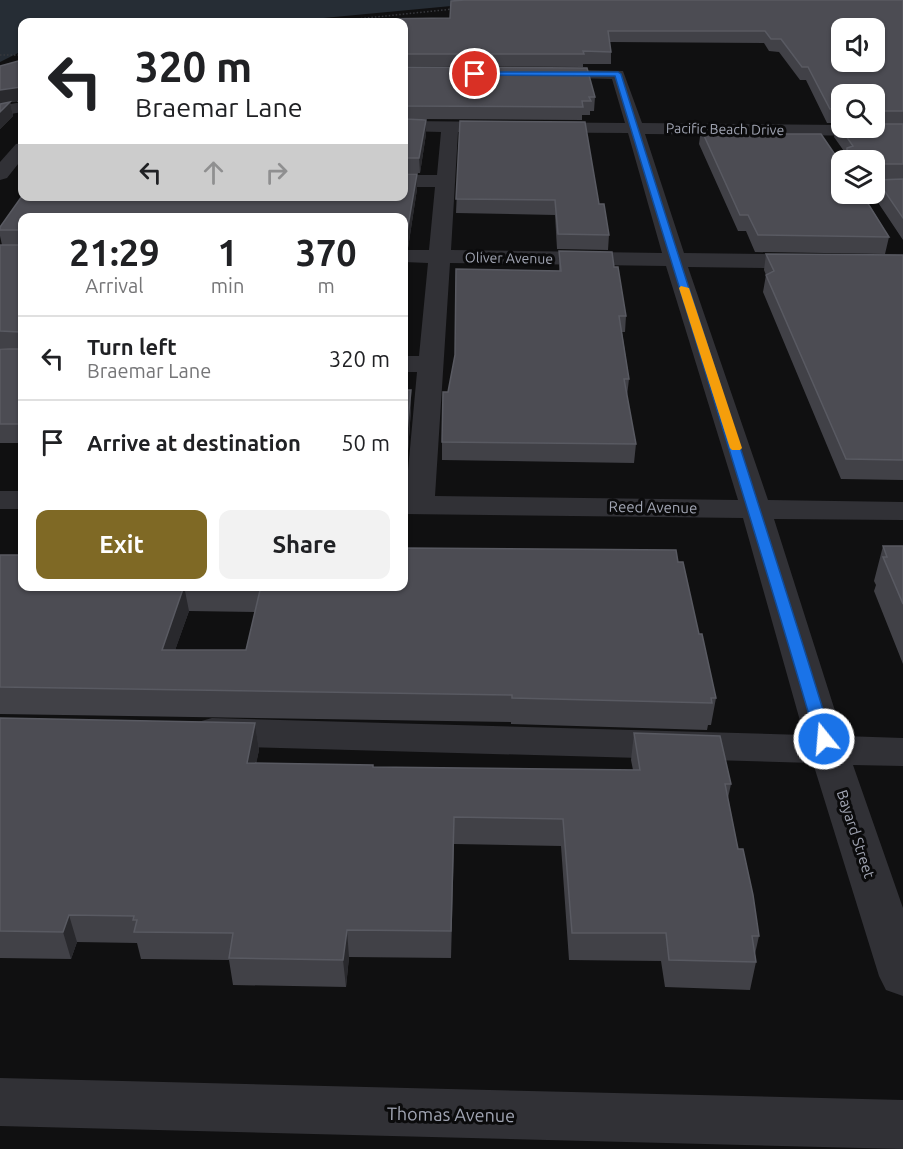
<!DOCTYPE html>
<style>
:root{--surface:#fff;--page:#f2f2f2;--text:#202124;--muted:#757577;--line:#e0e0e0;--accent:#7f6925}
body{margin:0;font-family:Ubuntu,sans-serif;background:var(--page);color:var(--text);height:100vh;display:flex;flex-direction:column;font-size:22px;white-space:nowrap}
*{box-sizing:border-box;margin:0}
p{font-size:20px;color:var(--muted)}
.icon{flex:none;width:33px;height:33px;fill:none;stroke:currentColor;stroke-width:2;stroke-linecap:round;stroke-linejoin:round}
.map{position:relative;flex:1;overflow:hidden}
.panel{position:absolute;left:18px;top:213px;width:390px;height:378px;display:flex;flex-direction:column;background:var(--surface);border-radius:12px;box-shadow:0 2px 4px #0004}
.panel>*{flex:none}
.top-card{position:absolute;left:18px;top:18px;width:390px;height:183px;border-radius:12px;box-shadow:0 2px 4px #0004;background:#fff;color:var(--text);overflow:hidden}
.fabs{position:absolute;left:831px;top:18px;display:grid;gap:12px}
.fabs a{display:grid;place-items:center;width:54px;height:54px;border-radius:12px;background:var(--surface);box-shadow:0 2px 4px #0004;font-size:30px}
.pin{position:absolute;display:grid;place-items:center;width:51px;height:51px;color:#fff;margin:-26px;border:3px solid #fff;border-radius:50%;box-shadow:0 2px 6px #0007}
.me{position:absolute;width:66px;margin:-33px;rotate:343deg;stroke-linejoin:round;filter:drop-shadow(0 0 4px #0008)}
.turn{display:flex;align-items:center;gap:21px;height:126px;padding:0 18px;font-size:27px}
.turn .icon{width:78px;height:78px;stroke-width:2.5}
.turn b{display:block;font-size:42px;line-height:51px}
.lanes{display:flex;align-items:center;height:57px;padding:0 18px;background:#0003;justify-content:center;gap:30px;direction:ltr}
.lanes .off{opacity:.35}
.eta{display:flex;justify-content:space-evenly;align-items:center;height:102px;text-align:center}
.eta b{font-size:36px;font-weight:600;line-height:42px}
.action{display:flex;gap:12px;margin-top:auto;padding:12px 18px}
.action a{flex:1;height:69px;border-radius:12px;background:var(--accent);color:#fff;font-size:24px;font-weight:600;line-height:69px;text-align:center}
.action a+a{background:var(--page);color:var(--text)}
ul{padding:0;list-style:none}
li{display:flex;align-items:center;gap:18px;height:84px;padding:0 18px;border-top:2px solid var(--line)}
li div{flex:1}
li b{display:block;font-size:22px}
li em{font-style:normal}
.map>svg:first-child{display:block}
.water{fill:#262d35}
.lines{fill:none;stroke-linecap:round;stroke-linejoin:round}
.path{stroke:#37383d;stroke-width:1.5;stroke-dasharray:1.5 2;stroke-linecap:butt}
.minor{fill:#313136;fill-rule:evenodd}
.wall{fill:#414147;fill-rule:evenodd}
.shaded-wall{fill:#29292d}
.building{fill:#4c4c53;stroke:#595a62;stroke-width:1.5;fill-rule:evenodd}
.route{fill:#1a73e8;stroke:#114b97;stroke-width:1.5}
.slow{fill:#f59e0b}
.labels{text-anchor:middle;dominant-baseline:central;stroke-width:6;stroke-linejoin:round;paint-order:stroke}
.far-street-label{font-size:14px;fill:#a1a5b3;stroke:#0b0b0c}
.street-label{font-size:15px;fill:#a1a5b3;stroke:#0b0b0c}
.near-street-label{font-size:18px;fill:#a1a5b3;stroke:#0b0b0c}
</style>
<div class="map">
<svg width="903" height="1149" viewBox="0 0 903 1149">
<rect width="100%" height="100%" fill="#101011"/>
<path class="water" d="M0,0H516L281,22H22V51L0,62Z"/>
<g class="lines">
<path class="path" d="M347,20L453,9
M0,55H22"/>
<path class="minor" d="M543,69L623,71L642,123L842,125V128L903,126V136L645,134L684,253L903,256V270L688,267L768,500L903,502V520L774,519L843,736L903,738V766L853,765L903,908V996L886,990L879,976L813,763L212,746L198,742L193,732L198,722L212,718L804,735L743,518L404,514L417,372H404V356H419L428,263L404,262V250H429L435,187H404V175H437L441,132L404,131V121L625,123L612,79L538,77L535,74ZM458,132L628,133L662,253L451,250ZM450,263L666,266L738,500L435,496Z
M22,102V112L0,116V106Z
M22,143V159L7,178L0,180V162L16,144Z
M0,491H22V509H0Z
M0,1078L903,1100V1149L0,1126Z"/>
</g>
<path class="wall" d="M903,0V179H874V160H842L889,237L885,254L755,252L746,231H738L699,144L701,129L767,134L844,157L846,154L834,137L837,123L874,128V94H842V123H827L806,80H800L779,52L769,51L764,43L610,42L611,52V64H583V67L404,66V22L450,18Z
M22,60V114L19,101L4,103L10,102L13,116L0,129V66Z
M404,67L595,97L594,111H590V115H582V120L418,119L426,120V134L420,173H404Z
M460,121L599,204L609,235L608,250L557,249L555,215L456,213Z
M404,174H417V189L408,248H404V218H22V443H0V349H9L0,348V245H2L0,236V227L22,196H404Z
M903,179V240L873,195L874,194L877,180Z
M559,251L614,267L626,316L625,332H622L629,379L627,396L636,444L634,463L442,460V442L448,392L455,355L559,271Z
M766,254L903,255V480L841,479L763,292L766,275L764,270Z
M404,390L411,409L408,451H404Z
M883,546H903V664L874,591L876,585L874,581Z
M0,555L22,586H404L678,562L699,634L716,698L711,725H708L707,730L511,724V722L0,714ZM189,611L255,612L246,650H175Z
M0,718L255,723L259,750L256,763L373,767L633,770L631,760L634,733L731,784L728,798L738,849L759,936L755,954L756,962L750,990L665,987L661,961L569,960L561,846L454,844L451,958L349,957L346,987L233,985L229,960L141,959L137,943L77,942L71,959L0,958Z"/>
<path class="shaded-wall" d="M21,87L22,100L0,104V90Z
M10,102L13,116L0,129V112Z
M426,120V134L420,173L419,158Z
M417,174V189L408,248H404V232Z
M411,390V409L408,451L407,431Z
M184,586L189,611L166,676L162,650Z
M255,723L259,750L251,790L247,763Z
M69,915L77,942L71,959L63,932Z
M347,930L349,957L346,987L343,960Z"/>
<path class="building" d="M465,0H903V111H874V94H842V109H830L808,67H802L781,39H771L765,31H608L611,52L583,51L584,54H404V22H300L301,20L450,18L451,1ZM842,28H874V62H842Z
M22,60V101H19L22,99L21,87L0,90V66Z
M404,67L587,68L595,97H589L591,101H582L583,107L404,106Z
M10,102L0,112V104Z
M404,119L426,120L419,158H404Z
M460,121L585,122L599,204H604L609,235L558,234L555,200L456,199Z
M837,123H842V128H874V124H903V164H877L875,166L874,178V160H842V194H862L889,237L758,235L748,215H740L701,129L760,130L767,134H821L836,156L844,157L847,155V148L853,146Z
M404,174H417L407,232H404V218H22V424H0V349H19L20,332L0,331V245H20V230H0V227L22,196H404Z
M903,179V218L877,180Z
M559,251L612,252L614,267H618L626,316H619L629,379H624L636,444L442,442L443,392H448L455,355L456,269L561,271Z
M766,254L903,255V460L846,459L766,275L774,271Z
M404,390H411L407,431H404Z
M883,546H903V604L883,557H887Z
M404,548L676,550L678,562H683L699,634H702L716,698H711L712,703L512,698V695L0,687V555H22V586H184L162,650H246L261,586H404Z
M0,718L255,723L247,763L373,765V767L640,770L634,733L720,736L731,784H725L738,849H743L753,895L759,936H752L756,962L669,960L666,933H572L563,819L454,817L451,931L347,930L343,960L229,958L233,933L134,932L137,920H133L134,916L69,915L63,932L0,931Z"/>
<path class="route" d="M475,72H618L621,74C690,296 764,516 832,739L830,743H819L816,739C752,517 681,297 615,76L473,75Z"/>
<path class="slow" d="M681,286L689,288L742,448L740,450H732L730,448L679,288Z"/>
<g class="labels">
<g class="far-street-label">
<text transform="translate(725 129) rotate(1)">Pacific Beach Drive</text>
<text transform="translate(509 258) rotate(1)">Oliver Avenue</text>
</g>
<g class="street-label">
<text transform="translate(653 507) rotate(1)">Reed Avenue</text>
<text transform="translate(856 834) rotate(72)">Bayard Street</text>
</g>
<g class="near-street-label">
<text transform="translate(451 1114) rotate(1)">Thomas Avenue</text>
</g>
</g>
</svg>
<div class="fabs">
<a><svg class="icon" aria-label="sound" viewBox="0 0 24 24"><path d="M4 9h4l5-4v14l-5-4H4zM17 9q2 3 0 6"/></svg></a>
<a><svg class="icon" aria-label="search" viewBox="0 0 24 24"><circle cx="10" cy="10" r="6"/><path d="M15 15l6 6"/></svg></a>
<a><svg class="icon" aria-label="layers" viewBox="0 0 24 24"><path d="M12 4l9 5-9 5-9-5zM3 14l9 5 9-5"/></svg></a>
</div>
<div class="pin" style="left:475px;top:74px;background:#d93025"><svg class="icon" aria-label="arrive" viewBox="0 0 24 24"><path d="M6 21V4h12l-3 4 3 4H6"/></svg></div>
<svg class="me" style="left:824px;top:739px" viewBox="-20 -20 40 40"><circle r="17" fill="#1a73e8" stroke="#fff" stroke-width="3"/><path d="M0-11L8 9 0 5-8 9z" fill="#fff"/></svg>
<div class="top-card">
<div class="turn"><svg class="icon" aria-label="left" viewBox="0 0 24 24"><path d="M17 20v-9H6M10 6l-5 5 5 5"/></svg><div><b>320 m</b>Braemar Lane</div></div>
<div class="lanes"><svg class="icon" aria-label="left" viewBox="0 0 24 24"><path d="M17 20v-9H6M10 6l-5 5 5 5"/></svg><svg class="icon off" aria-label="ahead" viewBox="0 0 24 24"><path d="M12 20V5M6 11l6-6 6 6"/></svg><svg class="icon off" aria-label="right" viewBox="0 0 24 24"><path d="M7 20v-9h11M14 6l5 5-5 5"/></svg></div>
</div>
<section class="panel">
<div class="eta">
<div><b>21:29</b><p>Arrival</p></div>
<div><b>1</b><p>min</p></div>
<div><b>370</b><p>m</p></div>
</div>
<ul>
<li><svg class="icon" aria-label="left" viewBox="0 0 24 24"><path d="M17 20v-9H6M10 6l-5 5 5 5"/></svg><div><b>Turn left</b><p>Braemar Lane</p></div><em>320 m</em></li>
<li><svg class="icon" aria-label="arrive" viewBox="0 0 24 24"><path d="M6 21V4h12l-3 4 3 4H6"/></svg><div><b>Arrive at destination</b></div><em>50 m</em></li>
</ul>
<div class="action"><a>Exit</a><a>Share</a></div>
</section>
</div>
